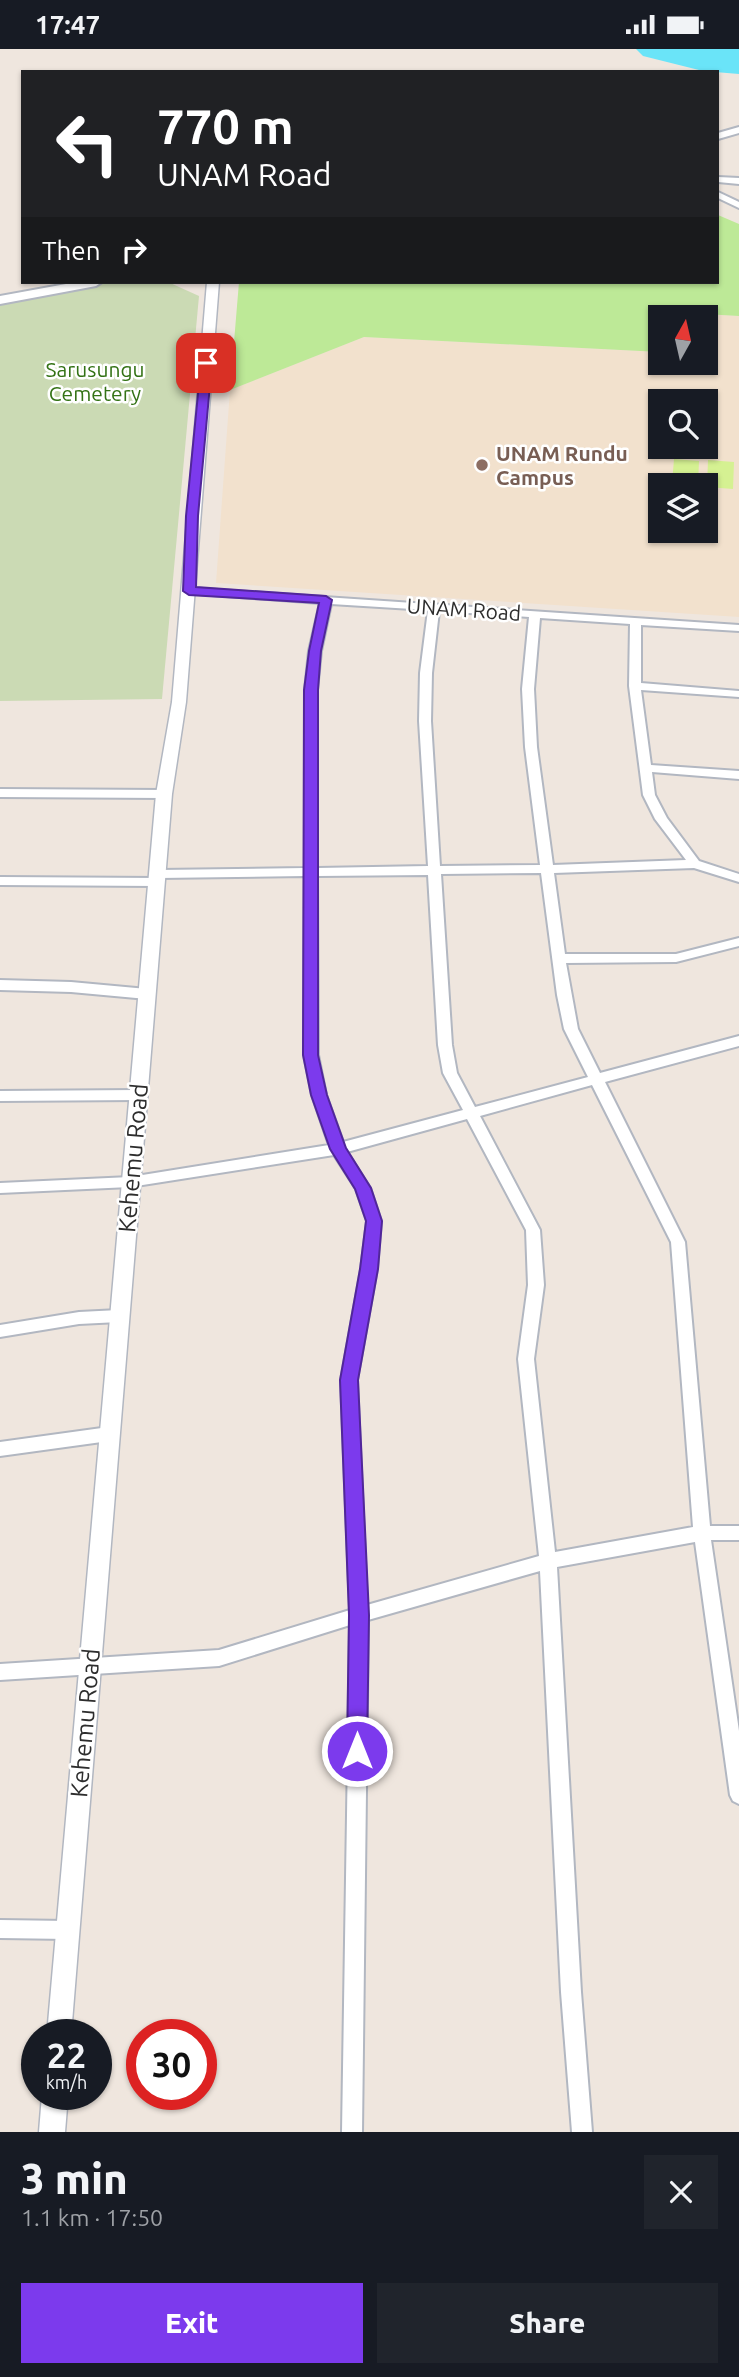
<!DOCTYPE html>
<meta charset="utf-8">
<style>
:root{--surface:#171b24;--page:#20242c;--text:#f1f3f6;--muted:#9ea1a6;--accent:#7c3aed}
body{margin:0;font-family:Ubuntu,sans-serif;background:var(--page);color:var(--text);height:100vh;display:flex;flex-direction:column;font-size:26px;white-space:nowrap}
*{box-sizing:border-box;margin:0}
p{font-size:23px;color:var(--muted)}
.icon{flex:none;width:38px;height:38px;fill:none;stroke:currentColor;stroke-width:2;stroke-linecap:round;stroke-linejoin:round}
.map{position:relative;height:2083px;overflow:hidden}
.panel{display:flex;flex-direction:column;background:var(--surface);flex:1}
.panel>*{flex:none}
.banner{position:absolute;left:21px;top:21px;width:698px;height:214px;border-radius:0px;box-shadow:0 2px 5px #0004;background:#202124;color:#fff;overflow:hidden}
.needle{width:46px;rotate:8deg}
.fabs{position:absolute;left:648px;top:256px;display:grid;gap:14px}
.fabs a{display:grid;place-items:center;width:70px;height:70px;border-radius:0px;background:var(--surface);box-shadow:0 2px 5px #0004;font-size:35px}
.speed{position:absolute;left:21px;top:1970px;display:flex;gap:14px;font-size:35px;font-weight:700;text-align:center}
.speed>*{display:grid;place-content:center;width:91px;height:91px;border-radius:50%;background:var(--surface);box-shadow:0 2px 5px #0004;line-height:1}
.speed small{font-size:18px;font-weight:400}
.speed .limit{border:10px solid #d22;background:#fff;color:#111}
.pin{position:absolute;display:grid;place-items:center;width:60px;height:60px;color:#fff;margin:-30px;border-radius:14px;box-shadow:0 4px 10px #0006}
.me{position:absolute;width:77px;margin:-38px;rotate:0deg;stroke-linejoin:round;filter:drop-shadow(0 0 5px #0008)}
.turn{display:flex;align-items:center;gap:24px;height:147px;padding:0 21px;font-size:32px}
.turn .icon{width:91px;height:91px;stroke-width:2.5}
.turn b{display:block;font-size:49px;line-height:60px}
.then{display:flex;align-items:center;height:66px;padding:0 21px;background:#0003;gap:14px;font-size:26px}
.round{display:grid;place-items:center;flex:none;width:74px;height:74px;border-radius:0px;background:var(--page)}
.headline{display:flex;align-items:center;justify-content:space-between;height:119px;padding:0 21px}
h1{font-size:42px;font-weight:800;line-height:52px}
.button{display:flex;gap:14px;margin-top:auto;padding:14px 21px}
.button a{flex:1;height:80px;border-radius:0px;background:var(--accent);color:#fff;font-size:28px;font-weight:800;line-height:80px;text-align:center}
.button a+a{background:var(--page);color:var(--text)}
.status{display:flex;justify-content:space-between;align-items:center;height:49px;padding:0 35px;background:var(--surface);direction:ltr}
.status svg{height:19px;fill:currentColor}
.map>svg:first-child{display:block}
.education{fill:#f2e1cd;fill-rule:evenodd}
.green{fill:#bde997}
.cemetery{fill:#cbdab4}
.pitch{fill:#d5f192}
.water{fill:#6ae4f8}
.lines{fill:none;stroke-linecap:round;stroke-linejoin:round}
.minor-casing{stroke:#b2b7c1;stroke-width:4}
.tertiary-casing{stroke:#b2b7c1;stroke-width:3}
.secondary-casing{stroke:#b2b7c1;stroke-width:4}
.minor{fill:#fff;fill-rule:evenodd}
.tertiary{fill:#fff;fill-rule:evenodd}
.secondary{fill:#fff;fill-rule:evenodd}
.route{fill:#7c3aed;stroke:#51269a;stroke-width:2}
.education-dot{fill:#8d6e63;stroke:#fff;stroke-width:2.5}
.labels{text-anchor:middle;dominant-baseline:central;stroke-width:5;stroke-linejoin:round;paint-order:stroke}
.far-park-label{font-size:21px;fill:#337215;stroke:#fff}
.far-education-label{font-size:21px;font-weight:bold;fill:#785e54;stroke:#fff;text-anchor:start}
.far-street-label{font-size:21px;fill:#2d2d2d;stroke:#fff}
.street-label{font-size:24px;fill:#2d2d2d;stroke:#fff}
</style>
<div class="status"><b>17:47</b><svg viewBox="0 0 49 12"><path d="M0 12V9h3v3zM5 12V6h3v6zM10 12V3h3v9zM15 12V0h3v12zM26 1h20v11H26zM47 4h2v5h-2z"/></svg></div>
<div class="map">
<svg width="739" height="2083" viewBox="0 0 739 2083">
<rect width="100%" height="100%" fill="#efe6de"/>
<path class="education" d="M686,264L739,267V568L216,534L230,341L364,288L660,303V313H705V268H686ZM660,352H705V397H660ZM660,436H705V481H660Z"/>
<path class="green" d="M718,166L739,175V267L686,264V268H660V303L364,288L230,341L239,233H718Z"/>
<path class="cemetery" d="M109,233H168L199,247L162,650L0,652V254Z"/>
<path class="pitch" d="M674,410L699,412L698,436L672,435Z
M708,411L734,413L733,440L707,438Z"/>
<path class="water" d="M636,0H739V25L703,22L643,7Z"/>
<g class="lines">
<g class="minor-casing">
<path id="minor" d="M718,128L739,129V135L718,133Z
M718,143L739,153V159L718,149Z
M189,539L739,576V582L641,576V634L739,642V648L641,641L651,716L739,722V730L652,723L655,746L667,769L699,812L739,825V833L694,819L554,824L565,905H676L739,889V897L676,913L566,914L578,980L600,1024L739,987V997L605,1033L685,1193L710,1477H739V1491H711L739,1682V1755L733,1752L730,1746L695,1493L557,1518L581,1943L592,2083H572L561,1943L540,1522L368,1571L362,2083H342L350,1576L219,1617L0,1631V1615L219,1601L350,1561L341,1331L361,1220L367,1172L356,1140L334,1106L130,1138L0,1144V1134L130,1128L329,1096L312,1046L304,1006L305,827L159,829L153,825L159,821L305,819V641L309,602L320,554L185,544V540ZM331,555L428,561L420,624L419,672L428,817L317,819V641L321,602ZM439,562L529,568L522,640L525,698L540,816L440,817L431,672L432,624ZM540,569L630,575L629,637L643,746L655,770L686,811L553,816L537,698L534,640ZM541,824L557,946L564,980L588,1028L475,1058L457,1024L452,996L441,825ZM428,826L438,996L443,1024L463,1061L343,1093L326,1046L318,1006L317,827ZM592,1036L671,1193L693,1478L555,1503L534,1310L544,1236L540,1181L480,1067ZM467,1070L526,1181L528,1236L518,1310L539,1507L367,1556L357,1331L377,1220L381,1172L370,1139L347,1103Z
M0,740L164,741L170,745L164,749L0,748Z
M0,828L157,829L163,833L157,837L0,836Z
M0,931L71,933L147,940L154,945L147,950L71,943L0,941Z
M138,1041L145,1046L138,1051L0,1052V1042Z
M119,1261L124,1263L127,1267L124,1271L119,1273L79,1275L0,1288V1276L79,1263Z
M109,1378L115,1380L117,1385L115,1390L109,1392L0,1407V1393Z
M0,1871L68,1872L75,1874L78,1881L75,1888L68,1890L0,1889Z"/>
</g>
<g class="tertiary-casing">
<path id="tertiary" d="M207,233H219L186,653L172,745L71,1986H47L156,745L172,653Z
M42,2046H68L65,2083H39Z"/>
</g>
<g class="secondary-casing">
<path id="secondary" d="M739,78V84L718,90V84Z
M77,233H102L96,237L0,255V247Z"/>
</g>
<use href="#minor" class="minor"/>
<use href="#tertiary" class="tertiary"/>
<use href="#secondary" class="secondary"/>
</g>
<path class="route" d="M206,311L212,314L198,467L196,538L326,547L332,551L321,602L318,641V1006L327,1046L346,1099L371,1139L382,1172L378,1220L358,1331L369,1566L367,1702L364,1708L357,1711L350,1708L347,1702L349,1566L340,1331L360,1220L366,1172L355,1140L330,1100L311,1046L303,1006L304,641L309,602L319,554L189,546L183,542L186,467L201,314Z"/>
<circle class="education-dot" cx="482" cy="416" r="7"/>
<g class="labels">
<g class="far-park-label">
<text x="95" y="320">Sarusungu<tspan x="95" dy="24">Cemetery</tspan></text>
</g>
<g class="far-education-label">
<text x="496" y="404">UNAM Rundu<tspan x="496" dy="24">Campus</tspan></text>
</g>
<g class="far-street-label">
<text transform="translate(464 560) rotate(4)">UNAM Road</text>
</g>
<g class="street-label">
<text transform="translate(133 1109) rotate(-85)">Kehemu Road</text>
<text transform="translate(85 1674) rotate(-85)">Kehemu Road</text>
</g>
</g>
</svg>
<div class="fabs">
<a><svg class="needle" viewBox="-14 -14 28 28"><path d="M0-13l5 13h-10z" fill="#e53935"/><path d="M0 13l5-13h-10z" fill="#9ea1a6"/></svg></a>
<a><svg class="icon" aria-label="search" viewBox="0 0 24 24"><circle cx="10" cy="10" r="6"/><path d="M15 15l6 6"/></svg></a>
<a><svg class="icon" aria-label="layers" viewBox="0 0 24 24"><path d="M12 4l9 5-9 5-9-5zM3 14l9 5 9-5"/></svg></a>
</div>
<div class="speed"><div>22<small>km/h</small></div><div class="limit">30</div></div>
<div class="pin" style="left:206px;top:314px;background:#d93025"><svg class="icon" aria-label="arrive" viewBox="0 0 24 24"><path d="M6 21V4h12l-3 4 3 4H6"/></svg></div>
<svg class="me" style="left:357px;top:1702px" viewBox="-20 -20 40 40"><circle r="17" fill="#7c3aed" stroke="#fff" stroke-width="3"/><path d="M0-11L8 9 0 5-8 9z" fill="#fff"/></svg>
<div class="banner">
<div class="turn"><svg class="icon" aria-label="left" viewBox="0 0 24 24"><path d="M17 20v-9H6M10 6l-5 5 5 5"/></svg><div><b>770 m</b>UNAM Road</div></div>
<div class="then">Then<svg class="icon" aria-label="right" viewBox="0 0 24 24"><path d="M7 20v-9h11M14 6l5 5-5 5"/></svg></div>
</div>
</div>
<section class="panel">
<div class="headline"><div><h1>3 min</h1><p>1.1 km · 17:50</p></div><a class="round"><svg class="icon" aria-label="close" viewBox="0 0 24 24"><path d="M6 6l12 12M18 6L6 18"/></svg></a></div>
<div class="button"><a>Exit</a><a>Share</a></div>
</section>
